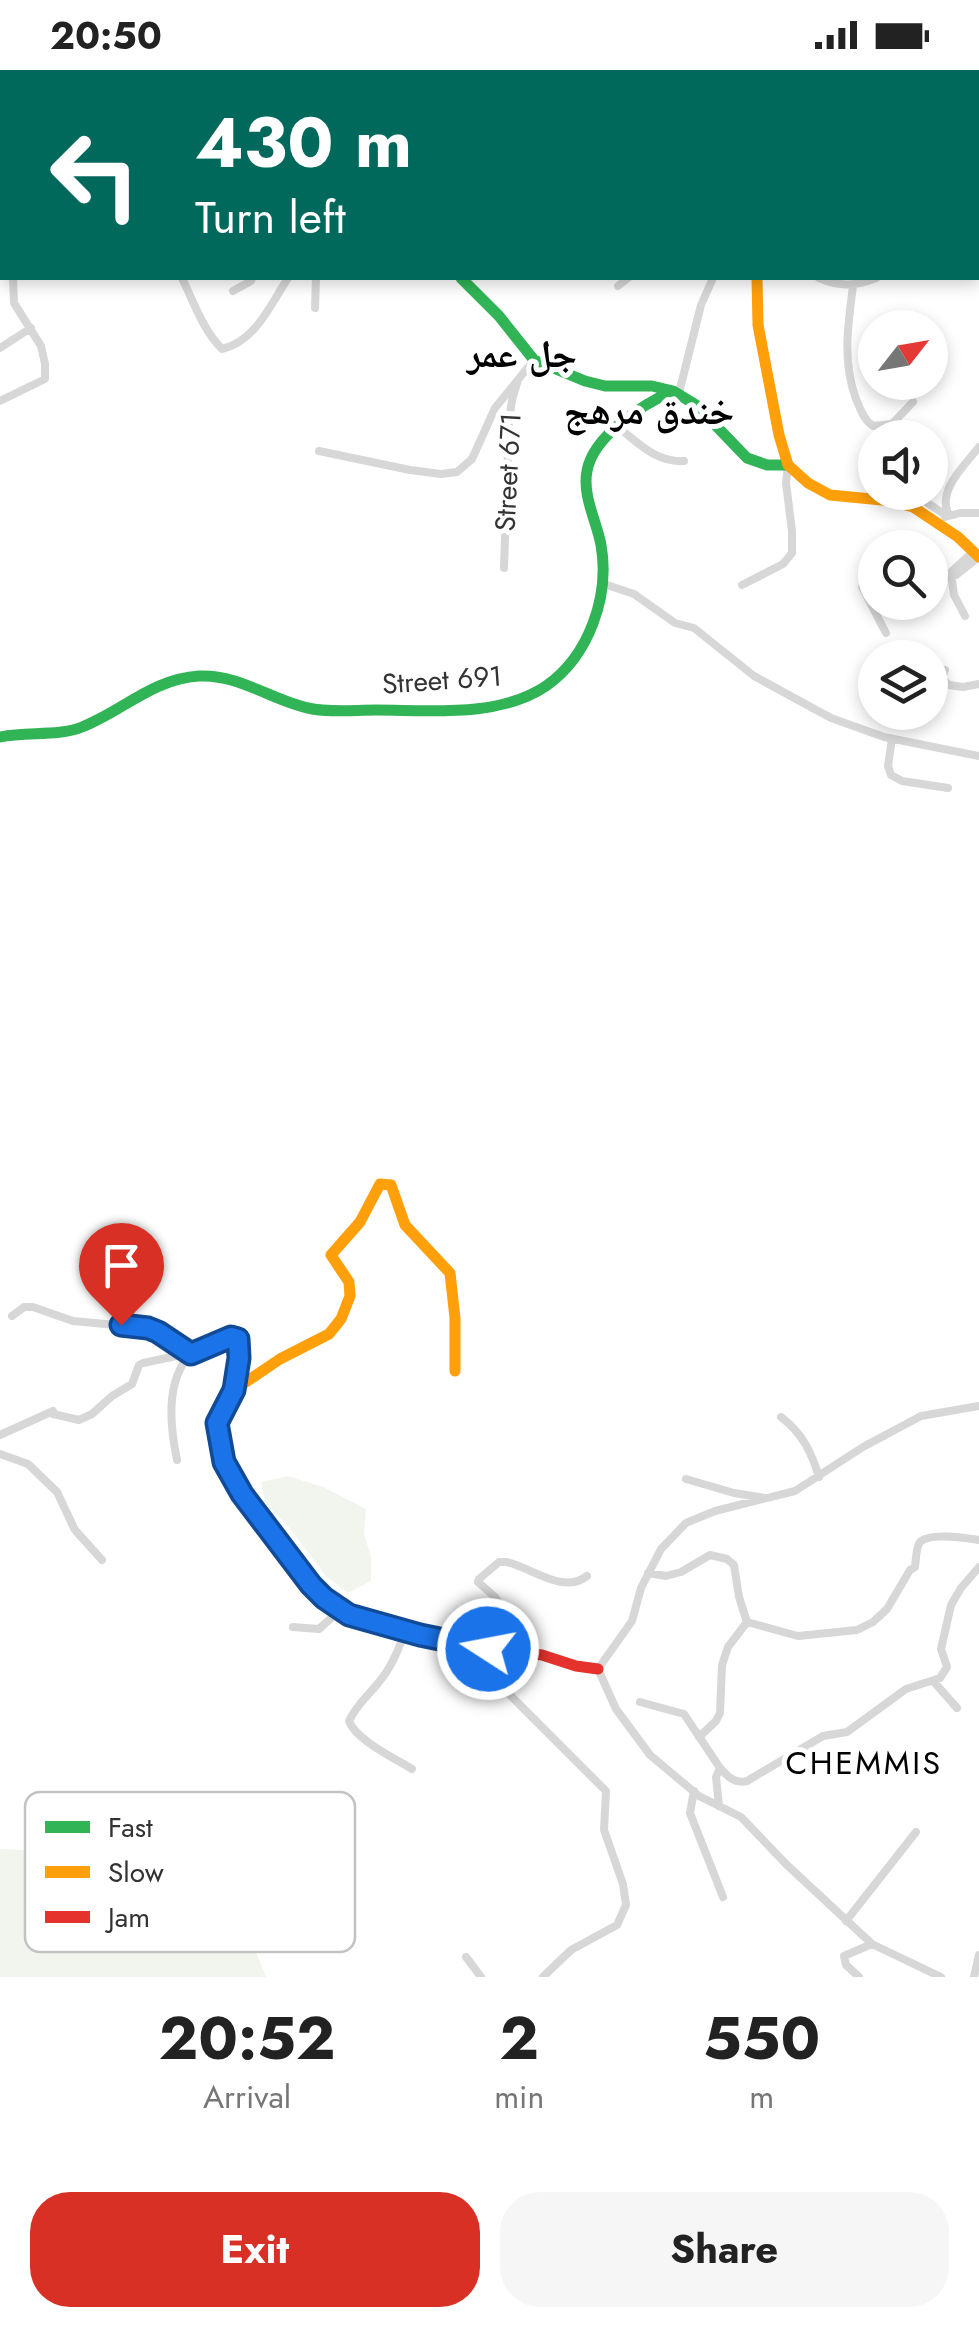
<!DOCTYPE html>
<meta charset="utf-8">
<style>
:root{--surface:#fff;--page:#f6f6f6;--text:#222;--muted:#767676;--accent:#d93025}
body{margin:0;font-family:Jost,"Noto Naskh Arabic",sans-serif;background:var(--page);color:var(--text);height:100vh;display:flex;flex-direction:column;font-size:38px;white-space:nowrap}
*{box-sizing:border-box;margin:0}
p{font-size:32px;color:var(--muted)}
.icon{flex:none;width:55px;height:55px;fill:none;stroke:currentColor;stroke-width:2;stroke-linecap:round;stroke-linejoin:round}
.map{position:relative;height:1907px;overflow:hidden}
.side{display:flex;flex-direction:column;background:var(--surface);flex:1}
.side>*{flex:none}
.hud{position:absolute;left:0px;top:0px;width:980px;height:210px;box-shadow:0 5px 15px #0003;background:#00695c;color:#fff;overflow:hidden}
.needle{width:65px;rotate:59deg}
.tools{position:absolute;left:858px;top:240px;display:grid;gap:20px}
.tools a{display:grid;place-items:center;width:90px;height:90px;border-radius:50%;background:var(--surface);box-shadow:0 5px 15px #0003;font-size:50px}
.pin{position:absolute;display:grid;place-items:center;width:85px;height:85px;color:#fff;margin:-102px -42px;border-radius:50% 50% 50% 0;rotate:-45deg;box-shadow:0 0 10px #0007}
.pin .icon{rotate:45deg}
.me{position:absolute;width:110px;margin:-55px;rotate:281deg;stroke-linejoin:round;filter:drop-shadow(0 0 8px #0008)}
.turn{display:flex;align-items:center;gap:35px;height:210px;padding:0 30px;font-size:45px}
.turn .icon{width:130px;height:130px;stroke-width:2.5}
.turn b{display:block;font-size:70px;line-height:85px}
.eta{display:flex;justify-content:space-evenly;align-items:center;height:170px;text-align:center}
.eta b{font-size:60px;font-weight:700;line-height:70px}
.action{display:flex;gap:20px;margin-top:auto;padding:20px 30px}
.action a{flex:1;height:115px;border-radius:40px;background:var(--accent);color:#fff;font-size:40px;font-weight:700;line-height:115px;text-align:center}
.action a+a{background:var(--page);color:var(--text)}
.status{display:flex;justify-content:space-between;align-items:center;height:70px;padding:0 50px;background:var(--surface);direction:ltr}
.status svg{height:28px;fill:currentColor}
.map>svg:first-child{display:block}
.green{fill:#f1f5ed}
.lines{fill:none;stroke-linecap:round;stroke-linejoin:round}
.street{stroke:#d7d7d7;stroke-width:8}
.fast{stroke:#30b455;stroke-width:11}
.slow{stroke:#ff9f0a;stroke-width:11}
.jam{stroke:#e5322d;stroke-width:11}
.route-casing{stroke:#114b97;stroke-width:25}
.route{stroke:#1a73e8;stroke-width:18}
.labels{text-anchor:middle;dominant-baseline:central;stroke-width:10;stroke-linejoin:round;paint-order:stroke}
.street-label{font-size:28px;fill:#333;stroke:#fff}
.quarter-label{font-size:32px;letter-spacing:2.5px;fill:#000;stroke:#fff}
.district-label{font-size:38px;font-weight:bold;fill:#000;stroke:#fff}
.key{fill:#fff;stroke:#c2c2c2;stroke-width:2.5}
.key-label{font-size:28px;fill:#333}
</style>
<div class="status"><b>20:50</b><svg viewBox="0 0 49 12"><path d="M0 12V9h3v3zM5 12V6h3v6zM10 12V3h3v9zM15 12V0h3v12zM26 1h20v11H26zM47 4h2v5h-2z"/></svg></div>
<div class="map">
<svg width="979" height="1907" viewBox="0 0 979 1907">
<rect width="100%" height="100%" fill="#fff"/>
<path class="green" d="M288,1406L323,1417L366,1439L364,1465L371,1486V1511L348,1523L326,1506L288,1456L265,1433L261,1412Z
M0,1779L175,1788L228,1811L266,1907H0Z"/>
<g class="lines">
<path class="street" d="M352,0V2
M280,2L281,0
M501,2V0
M663,2L664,0
M705,2V0
M771,2L773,0
M0,129L2,135
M978,154L979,152
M0,159L2,162
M0,183L2,180
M182,208C193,231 203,260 222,279C255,272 271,234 288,208
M819,208C840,217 856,216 876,208
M618,216L628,208
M853,216C848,255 842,291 856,329C861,340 863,349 873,356L892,354L913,332
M233,221L251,211L252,208
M315,238L316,208
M0,278L31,258
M679,323L701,235L713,208
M0,331L45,309V294L41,276L14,233L13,208
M618,357C638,373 657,393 684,391
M319,381L410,400L441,404L457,402L472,389L495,338L534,290
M911,422L947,446
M949,445C936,421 965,395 979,377
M945,447L960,443H979
M504,498L509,351L512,330L517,313
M950,503L974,481
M951,503L954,525L965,546
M930,507L956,505L979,487
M875,509L864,512L862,517L886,563
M604,514L634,524L675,553L694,558L754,606L831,648L884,667L979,686
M742,515L783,494L792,483V461L786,413L788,395
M945,600L942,608L949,615L963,617L979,614
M892,669L888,696L891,705L902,711L948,718
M12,1246L24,1237H33L73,1251L148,1258L166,1265L191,1283C165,1311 170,1356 177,1390
M781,1347C802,1363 811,1381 819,1407
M0,1365L53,1341V1344L79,1350L92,1344L112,1326L132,1314L139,1295L143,1293L191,1283L231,1267L238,1269L240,1274L234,1320
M0,1384L28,1394L57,1422L75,1460L102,1490
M686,1409L734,1423L765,1428
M648,1503L666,1506L681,1502L710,1485L727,1489L734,1495L739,1527L747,1552L798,1566L857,1560L873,1552L887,1539L910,1500L915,1497C916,1490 916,1477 920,1472C930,1462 966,1468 979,1470
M293,1557L319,1559L340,1540
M405,1561C399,1579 392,1597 379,1612C369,1625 356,1635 349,1651C356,1670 394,1688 412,1699
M512,1582L513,1558L509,1549L495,1527L478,1512L479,1509L499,1492H506C531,1497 563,1525 587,1506
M529,1585L508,1610L505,1620L606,1721L604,1760L623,1814L626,1835L617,1855L571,1880L543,1907
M934,1612L957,1638
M640,1632L684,1644L720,1698L716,1707L719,1736
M699,1667L716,1651L720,1643L722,1595L728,1577L747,1552
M720,1698C728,1707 735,1714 747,1711L823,1666L847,1662L906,1619L940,1608L947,1597L941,1579L951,1535L961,1518L979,1497
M694,1721L690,1743L723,1827
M846,1851L916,1762
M466,1887L481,1907
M859,1907L846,1895L844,1886L872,1874
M941,1907L872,1874L787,1795L741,1747L699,1726L650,1685L616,1639L598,1599L632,1551L641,1518L661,1479L686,1453L715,1441L795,1421L863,1377L921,1346L979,1336
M974,1907L979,1885"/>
<path class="fast" d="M461,208L499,246L534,290L585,311L605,316H652L673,321L696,335L747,388L767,395H788
M0,667C27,661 57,667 82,657C123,641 152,609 199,606C239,604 271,630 308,638C330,643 353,640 376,640C429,640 499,648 546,616C589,586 610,526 601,475C597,452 582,426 587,401C593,366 643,334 673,321"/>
<path class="slow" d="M257,0L260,2
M748,2L749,0
M757,208L758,255L779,365L788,395L808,413L830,425L892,431L913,437L958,467L979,487
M242,1421L224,1392L217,1353L234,1320L280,1289L329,1264L341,1249L350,1226L349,1212L331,1185L360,1152L380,1114L391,1115L405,1155L450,1203L455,1248V1301"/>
<path class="jam" d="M242,1421L311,1515L324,1528L349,1545L420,1565L475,1577L542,1585L576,1596L598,1599"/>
</g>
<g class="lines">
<g class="route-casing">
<path id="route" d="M121,1255L148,1258L158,1262L191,1284L231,1267L238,1269L239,1288L234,1320L217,1353L224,1392L242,1424L311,1515L324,1528L349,1545L420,1565L488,1579"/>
</g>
<use href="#route" class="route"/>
</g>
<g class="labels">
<g class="street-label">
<text transform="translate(508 402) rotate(-87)">Street 671</text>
<text transform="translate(442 610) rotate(-4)">Street 691</text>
</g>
<g class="quarter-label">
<text x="864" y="1693">CHEMMIS</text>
</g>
<g class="district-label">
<text x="522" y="283">جل عمر</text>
<text x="649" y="340">خندق مرهج</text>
</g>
</g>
<rect x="25" y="1722" width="330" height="160" rx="15" class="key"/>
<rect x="45" y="1751" width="45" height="12" fill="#30b455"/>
<rect x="45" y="1796" width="45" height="12" fill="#ff9f0a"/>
<rect x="45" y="1841" width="45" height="12" fill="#e5322d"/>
<g class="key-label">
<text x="108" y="1767">Fast</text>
<text x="108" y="1812">Slow</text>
<text x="108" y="1857">Jam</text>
</g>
</svg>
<div class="tools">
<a><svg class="needle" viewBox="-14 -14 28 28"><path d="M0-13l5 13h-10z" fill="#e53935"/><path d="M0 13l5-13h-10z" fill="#767676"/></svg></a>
<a><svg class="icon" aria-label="sound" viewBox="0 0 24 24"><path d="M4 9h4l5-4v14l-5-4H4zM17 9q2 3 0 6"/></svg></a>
<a><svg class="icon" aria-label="search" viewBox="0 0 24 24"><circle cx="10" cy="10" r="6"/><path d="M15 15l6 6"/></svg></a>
<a><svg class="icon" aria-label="layers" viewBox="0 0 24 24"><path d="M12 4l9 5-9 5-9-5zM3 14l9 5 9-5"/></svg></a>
</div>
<div class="pin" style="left:121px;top:1255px;background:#d93025"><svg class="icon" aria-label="arrive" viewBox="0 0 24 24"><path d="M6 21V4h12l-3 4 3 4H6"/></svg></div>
<svg class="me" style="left:488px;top:1579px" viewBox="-20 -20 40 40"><circle r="17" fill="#1a73e8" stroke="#fff" stroke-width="3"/><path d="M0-11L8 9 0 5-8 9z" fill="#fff"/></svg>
<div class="hud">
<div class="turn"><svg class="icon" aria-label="left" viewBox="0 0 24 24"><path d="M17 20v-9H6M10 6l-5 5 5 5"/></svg><div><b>430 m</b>Turn left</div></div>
</div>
</div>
<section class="side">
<div class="eta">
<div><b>20:52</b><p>Arrival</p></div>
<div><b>2</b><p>min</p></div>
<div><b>550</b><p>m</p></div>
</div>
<div class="action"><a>Exit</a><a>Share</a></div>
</section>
